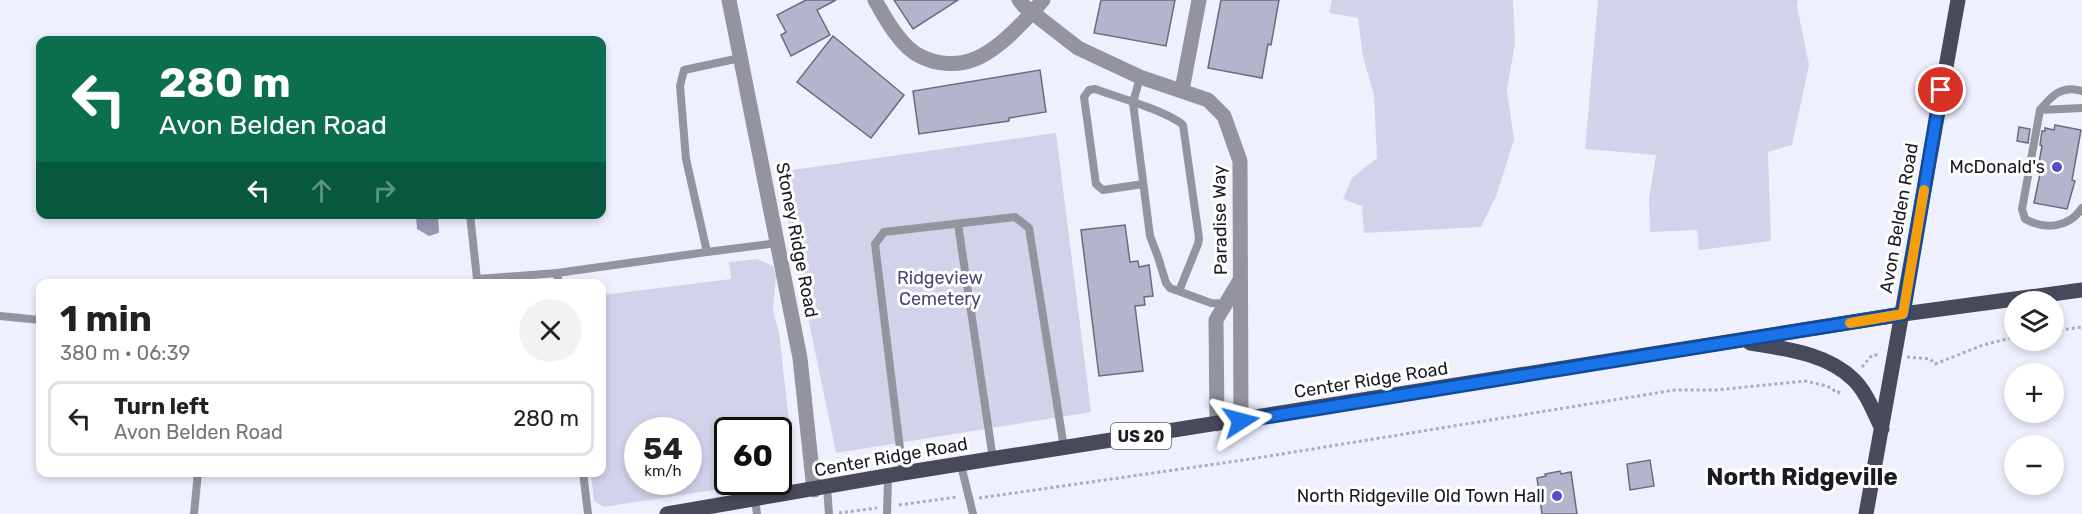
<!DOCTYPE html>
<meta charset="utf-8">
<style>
:root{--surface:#fff;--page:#f2f2f2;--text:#222;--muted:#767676;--line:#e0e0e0}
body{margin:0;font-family:Rubik,sans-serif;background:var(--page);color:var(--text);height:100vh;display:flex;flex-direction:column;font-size:22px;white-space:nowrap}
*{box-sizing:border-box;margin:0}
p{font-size:20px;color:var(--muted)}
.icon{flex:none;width:33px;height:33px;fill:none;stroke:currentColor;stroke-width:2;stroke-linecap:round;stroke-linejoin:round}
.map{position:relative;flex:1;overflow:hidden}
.panel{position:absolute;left:36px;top:279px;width:570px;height:198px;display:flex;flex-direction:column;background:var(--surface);border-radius:12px;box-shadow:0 3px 9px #0003}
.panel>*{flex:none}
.hud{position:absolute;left:36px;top:36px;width:570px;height:183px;border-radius:12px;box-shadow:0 3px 9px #0003;background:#0b6e4f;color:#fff;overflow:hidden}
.tools{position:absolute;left:2004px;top:291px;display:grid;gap:12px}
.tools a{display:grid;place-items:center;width:60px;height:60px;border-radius:50%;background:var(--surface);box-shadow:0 3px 9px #0003;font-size:30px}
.speed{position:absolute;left:624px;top:417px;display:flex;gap:12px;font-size:30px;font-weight:700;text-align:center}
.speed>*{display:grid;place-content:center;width:78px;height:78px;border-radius:50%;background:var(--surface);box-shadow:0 3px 9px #0003;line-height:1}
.speed small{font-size:15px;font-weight:400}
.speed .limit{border:3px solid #111;border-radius:9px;background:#fff;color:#111}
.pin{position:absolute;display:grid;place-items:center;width:51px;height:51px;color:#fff;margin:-26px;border:3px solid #fff;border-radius:50%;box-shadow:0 2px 6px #0007}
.me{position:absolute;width:66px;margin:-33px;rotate:81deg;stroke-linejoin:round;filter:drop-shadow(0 0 4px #0008)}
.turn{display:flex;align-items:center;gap:21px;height:126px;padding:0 24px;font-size:27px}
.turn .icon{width:78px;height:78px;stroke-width:2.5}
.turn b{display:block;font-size:42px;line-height:51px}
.lanes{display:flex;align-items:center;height:57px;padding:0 24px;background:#0003;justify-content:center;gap:30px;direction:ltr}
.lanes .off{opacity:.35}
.round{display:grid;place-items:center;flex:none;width:63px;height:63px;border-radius:32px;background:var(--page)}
.summary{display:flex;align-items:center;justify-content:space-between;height:102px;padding:0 24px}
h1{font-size:36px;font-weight:700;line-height:45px}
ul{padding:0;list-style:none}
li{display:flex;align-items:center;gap:18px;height:75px;margin:0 12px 9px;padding:0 12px;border:3px solid var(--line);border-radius:12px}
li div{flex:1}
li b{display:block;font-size:22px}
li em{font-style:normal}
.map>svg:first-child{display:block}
.green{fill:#d2d3ea;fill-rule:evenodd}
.water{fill:#9698b4}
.building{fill:#b3b5cc;stroke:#696b7f;stroke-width:1.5}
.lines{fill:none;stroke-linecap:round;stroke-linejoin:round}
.path{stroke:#abacb8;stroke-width:3;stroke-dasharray:3 3;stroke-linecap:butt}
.service{stroke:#93949e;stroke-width:8}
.minor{stroke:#93949e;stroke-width:15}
.tertiary{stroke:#93949e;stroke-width:15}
.primary{stroke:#48495a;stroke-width:15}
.route-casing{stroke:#114b97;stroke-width:15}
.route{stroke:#1a73e8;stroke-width:10}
.slow{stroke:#f59e0b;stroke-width:10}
.poi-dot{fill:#584bc3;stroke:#fff;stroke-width:2}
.labels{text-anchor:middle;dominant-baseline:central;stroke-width:6;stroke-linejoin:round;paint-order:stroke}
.shield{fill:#fff;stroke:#5f5f65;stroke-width:1.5}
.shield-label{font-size:16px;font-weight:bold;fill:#1a1b23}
.poi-label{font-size:18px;fill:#1a1b23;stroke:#fff;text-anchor:end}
.street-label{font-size:18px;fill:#1a1b23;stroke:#fff}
.park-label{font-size:18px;fill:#484873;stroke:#fff}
.district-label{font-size:24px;font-weight:bold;fill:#1a1b23;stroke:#fff}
</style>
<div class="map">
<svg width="2082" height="514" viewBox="0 0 2082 514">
<rect width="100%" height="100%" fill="#eff0fe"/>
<path class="green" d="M1332,0H1513L1515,43L1507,90L1514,140L1496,196L1481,227L1364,233L1362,206L1343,199L1352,178L1377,158L1374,95L1363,57L1358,18L1329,13Z
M1598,0H1798L1797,6L1809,65L1792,145L1768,152L1771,241L1699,250L1697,230L1650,232L1649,198L1656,155L1585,149Z
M1056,133L1091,412L836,453L778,172Z
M757,259L773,266L776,276L773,311L779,332L792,448C791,459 788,468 779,475L778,430H728V482H766L604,507L594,501L591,473L602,472V295L731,279L729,262ZM638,430H688V482H638Z"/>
<path class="water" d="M416,215H438L439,233L429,236L417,229Z"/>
<path class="building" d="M806,0H836L817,10L830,35L791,56L781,35L786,32L777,15Z
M894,0H958L913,29Z
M1101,0H1175L1166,46L1094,33Z
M1221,0H1279L1271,45L1268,44L1262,78L1208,68Z
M833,36L904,95L871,138L797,82Z
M1040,70L1046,112L1009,118V121L995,123L919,134L913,91Z
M2055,125L2081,130L2072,180L2075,181L2067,209L2034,203L2040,174H2037L2042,146L2040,145L2042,131H2045V128L2054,130Z
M2019,127L2030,129L2028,143L2017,141Z
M1125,225L1130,262L1138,261L1139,267L1149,265L1153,296L1144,297L1145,305L1135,306L1143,371L1099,376L1081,230Z
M1650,460L1654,486L1630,490L1627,464Z
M1560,471L1561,474L1571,472L1577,514H1542L1537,478L1546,476L1545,474Z"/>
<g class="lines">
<path class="path" d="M2054,331L2082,327
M1907,357L1930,359L1935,364L1983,345L2014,337
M1862,367L1872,355H1880
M979,498L1251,459L1675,390H1716L1805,381L1827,386L1838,393L1841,389
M899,505L957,497
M839,513L877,508"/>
<path class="service" d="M740,58L684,70L680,86L686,159L707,252L777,243
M1140,77L1133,103L1150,236L1158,257L1166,283L1170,288L1211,303L1227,304
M2082,91C2062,85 2052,95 2040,110L2022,209L2025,219C2045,230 2069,228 2082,208
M2040,110L2082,108
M1143,184L1103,190L1096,184L1084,97L1089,90L1095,89C1117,97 1167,111 1183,125L1199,238L1198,244L1179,291
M470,214L477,279L557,273
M958,224L993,459
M559,284L557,273L707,252
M0,316L40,320
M961,465L973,514
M549,472H568
M583,472L588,514
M903,473L875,244L884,232L1015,217L1029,228L1064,448
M827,487L829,514
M755,499L757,514
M194,514L198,472
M887,514L888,476"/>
<path class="minor" d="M875,0C885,18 902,49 922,57C936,64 957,66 972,60C997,52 1026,20 1043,0
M1019,0L1024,6L1078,48L1140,77L1208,100L1224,116L1240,161L1241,421
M1182,90L1199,0
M1217,424L1216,320L1240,280"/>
<path class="tertiary" d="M729,0L800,358L814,490"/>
<path class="primary" d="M1750,343C1785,349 1827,353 1854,380C1867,393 1874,413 1882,429
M667,514L903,473L1903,314L2082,290
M1866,514L1958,0"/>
</g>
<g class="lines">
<g class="route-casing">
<path id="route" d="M1241,421L1903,314L1941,90"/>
</g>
<use href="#route" class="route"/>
<path class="slow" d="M1850,323L1903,314L1924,190"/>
</g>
<g class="poi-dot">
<circle cx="2057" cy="167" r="6"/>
<circle cx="1557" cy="496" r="6"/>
</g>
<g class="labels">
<rect class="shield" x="1111" y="423" width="60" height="26" rx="4.5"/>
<g class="shield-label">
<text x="1141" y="436">US 20</text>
</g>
<g class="poi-label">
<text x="2045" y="167">McDonald's</text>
<text x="1545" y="496">North Ridgeville Old Town Hall</text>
</g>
<g class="street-label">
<text transform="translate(1899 218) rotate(-80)">Avon Belden Road</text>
<text transform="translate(1220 220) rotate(-91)">Paradise Way</text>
<text transform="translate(797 240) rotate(79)">Stoney Ridge Road</text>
<text transform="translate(1371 380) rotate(-9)">Center Ridge Road</text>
<text transform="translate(891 457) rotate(-10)">Center Ridge Road</text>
</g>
<g class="park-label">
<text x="940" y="278">Ridgeview<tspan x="940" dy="21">Cemetery</tspan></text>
</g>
<g class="district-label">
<text x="1802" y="477">North Ridgeville</text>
</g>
</g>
</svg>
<div class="tools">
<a><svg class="icon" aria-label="layers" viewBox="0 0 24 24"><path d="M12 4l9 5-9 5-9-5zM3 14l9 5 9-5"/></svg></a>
<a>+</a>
<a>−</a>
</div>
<div class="speed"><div>54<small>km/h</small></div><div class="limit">60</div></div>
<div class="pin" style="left:1941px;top:90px;background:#d93025"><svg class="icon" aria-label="arrive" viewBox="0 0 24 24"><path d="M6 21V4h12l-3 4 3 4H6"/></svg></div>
<svg class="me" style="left:1241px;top:421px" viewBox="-20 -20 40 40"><path d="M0-17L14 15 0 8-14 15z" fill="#1a73e8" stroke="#fff" stroke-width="4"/></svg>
<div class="hud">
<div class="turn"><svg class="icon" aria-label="left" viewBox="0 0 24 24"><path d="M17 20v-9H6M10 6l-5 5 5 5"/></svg><div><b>280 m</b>Avon Belden Road</div></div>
<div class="lanes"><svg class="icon" aria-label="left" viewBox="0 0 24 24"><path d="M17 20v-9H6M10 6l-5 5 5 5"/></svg><svg class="icon off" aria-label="ahead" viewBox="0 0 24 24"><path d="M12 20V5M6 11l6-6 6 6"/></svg><svg class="icon off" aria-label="right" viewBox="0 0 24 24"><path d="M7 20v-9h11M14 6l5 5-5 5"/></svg></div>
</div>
<section class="panel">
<div class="summary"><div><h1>1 min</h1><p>380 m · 06:39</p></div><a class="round"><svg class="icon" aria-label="close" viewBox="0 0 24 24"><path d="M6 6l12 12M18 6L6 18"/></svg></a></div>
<ul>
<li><svg class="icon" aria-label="left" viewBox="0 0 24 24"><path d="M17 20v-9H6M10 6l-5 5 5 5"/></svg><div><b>Turn left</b><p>Avon Belden Road</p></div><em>280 m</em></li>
</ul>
</section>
</div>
